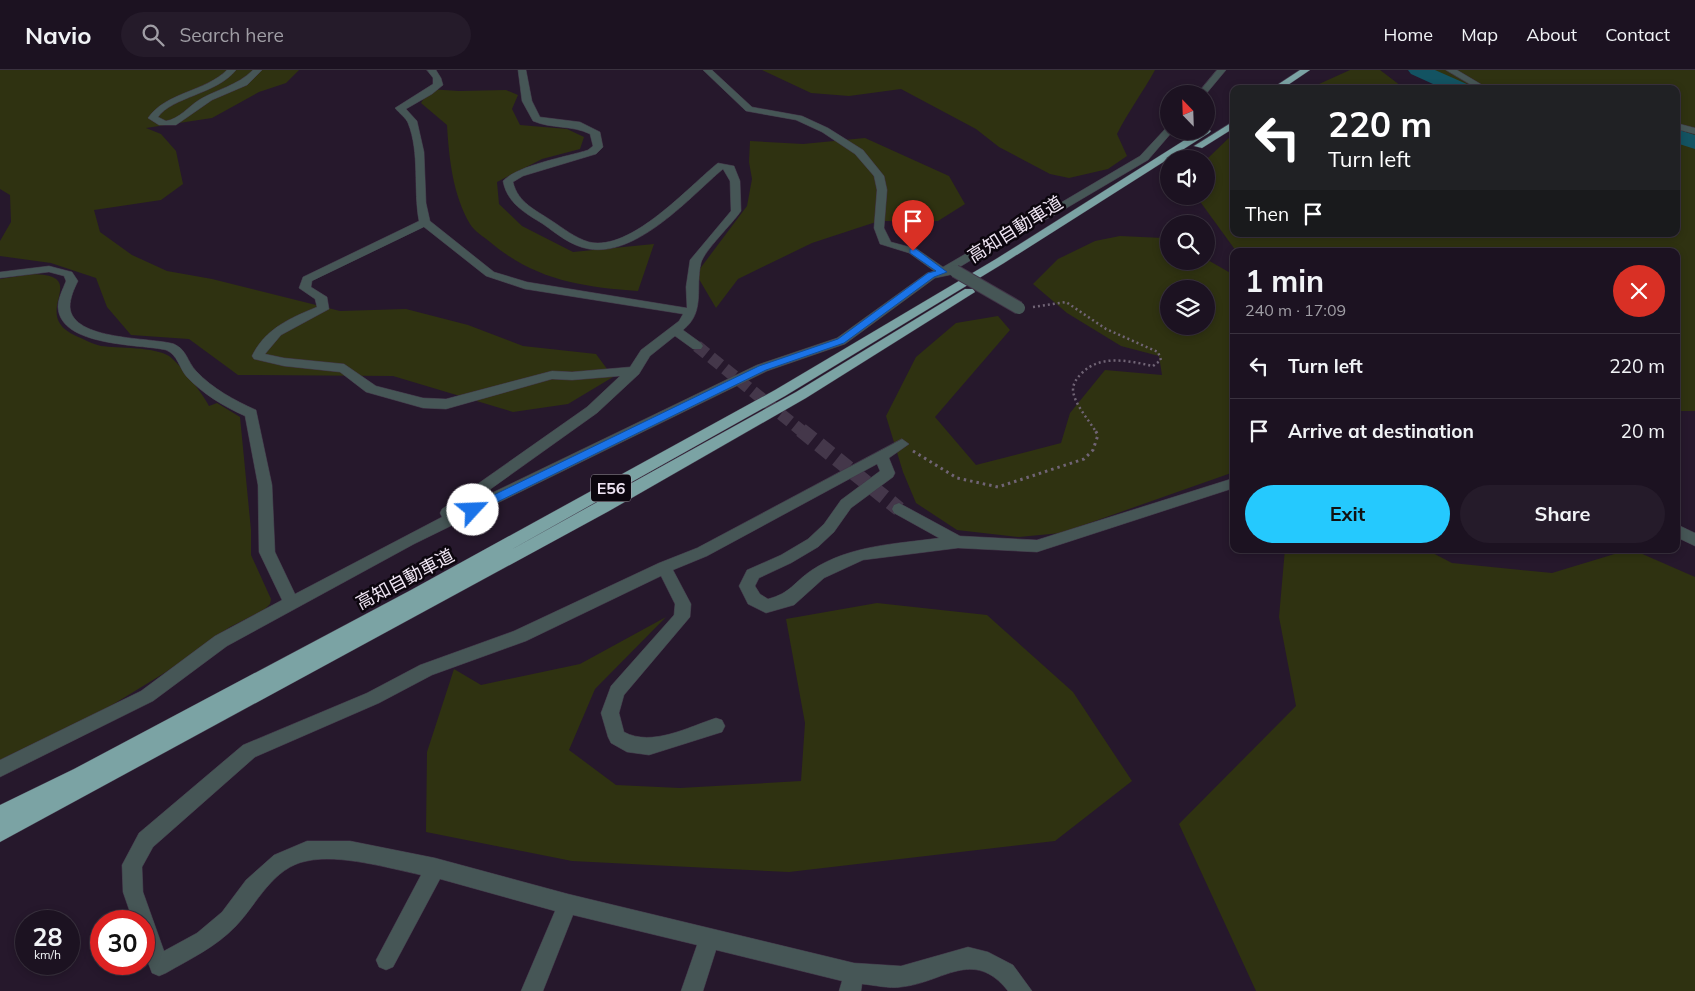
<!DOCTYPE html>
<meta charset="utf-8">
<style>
:root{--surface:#1c1221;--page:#251b2a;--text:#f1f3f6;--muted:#a09ea5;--line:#3a323f;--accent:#25c9fe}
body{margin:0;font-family:Mulish,"Noto Sans JP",sans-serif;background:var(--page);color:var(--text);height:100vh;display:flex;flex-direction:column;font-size:19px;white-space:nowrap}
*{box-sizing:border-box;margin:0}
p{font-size:16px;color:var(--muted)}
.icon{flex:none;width:28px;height:28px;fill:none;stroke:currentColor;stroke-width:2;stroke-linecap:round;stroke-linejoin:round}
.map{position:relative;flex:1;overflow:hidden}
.details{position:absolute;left:1230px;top:178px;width:450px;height:305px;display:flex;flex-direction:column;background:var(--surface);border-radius:10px;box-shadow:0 2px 8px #0003,0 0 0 1px var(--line)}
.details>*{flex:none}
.banner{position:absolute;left:1230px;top:15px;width:450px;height:152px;border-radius:10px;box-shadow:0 2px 8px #0003,0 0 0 1px var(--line);background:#202124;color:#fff;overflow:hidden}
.needle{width:32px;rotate:337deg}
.controls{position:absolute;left:1160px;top:15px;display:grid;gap:10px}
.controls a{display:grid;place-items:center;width:55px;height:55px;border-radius:50%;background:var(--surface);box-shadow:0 2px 8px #0003,0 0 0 1px var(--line);font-size:25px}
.speed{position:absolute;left:15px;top:840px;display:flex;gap:10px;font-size:25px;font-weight:700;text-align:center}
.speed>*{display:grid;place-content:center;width:65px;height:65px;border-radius:50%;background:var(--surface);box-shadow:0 2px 8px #0003,0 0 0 1px var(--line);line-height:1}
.speed small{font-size:12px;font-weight:400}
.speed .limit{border:8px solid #d22;background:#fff;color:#111}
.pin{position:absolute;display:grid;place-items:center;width:42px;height:42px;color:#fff;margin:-51px -21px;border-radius:50% 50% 50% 0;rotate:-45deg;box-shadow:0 0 5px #0007}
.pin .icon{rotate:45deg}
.me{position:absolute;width:55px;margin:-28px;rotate:65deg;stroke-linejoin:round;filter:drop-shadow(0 0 4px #0008)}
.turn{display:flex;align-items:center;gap:18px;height:105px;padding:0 15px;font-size:22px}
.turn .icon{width:65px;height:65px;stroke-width:2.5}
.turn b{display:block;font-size:35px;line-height:42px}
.then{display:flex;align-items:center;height:48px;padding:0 15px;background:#0003;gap:10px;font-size:19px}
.round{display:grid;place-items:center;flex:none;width:52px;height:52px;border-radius:26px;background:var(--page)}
.overview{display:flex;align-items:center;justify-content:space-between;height:85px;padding:0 15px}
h1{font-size:30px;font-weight:700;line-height:38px}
.cta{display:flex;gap:10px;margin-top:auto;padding:10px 15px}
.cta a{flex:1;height:58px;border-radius:30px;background:var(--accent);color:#111;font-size:20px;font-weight:700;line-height:58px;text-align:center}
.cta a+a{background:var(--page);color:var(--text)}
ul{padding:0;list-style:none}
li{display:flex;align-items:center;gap:15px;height:65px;padding:0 15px;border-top:1px solid var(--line)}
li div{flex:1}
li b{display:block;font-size:19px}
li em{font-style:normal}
header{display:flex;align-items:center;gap:30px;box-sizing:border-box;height:70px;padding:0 25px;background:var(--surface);border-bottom:1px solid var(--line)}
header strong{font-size:24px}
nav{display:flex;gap:28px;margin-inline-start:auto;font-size:18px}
.search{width:350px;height:45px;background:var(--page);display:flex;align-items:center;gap:12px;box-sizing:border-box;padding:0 18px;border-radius:28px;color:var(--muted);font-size:19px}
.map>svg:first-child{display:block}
.green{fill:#2f3211;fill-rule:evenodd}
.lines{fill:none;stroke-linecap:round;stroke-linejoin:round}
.river{fill:#135362;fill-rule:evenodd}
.minor-tunnel-far1{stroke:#44374a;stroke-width:12;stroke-dasharray:12 6;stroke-linecap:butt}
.minor-tunnel{stroke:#44374a;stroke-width:15;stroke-dasharray:15 8;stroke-linecap:butt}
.minor-casing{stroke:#423548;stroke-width:1}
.motorway-casing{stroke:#423548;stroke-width:1}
.path-far1{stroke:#706475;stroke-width:2.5;stroke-dasharray:2 3;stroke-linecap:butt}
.path{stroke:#706475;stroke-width:3;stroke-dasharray:2.5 4;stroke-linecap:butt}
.minor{fill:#465656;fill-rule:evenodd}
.motorway{fill:#7ba3a4;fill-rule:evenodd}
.minor-bridge-casing{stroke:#423548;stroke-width:14;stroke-linecap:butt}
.minor-bridge{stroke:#465656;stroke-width:12}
.route{fill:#1a73e8;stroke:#114b97}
.labels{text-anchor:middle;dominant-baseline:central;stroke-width:5;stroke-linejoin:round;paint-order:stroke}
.shield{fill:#0c060e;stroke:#aba2ae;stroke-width:1}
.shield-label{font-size:16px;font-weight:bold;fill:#efe5f3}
.street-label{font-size:18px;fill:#efe5f3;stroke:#0c060e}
</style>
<header>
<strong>Navio</strong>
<div class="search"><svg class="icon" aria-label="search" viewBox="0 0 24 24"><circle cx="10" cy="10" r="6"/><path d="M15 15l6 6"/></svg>Search here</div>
<nav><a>Home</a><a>Map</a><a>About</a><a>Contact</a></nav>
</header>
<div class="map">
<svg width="1695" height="921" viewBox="0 0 1695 921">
<rect width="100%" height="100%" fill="#26182c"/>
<path class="green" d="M0,0H299L286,13L259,22L212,48L146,58L161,64L176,81L183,114L161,130L94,140L100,162L132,185L167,201L212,209L340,241L406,239L468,255L523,276L596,284L613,307L568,334L513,342L393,306L238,305L189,269L131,265L107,237L96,208L51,193L0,186V171L11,152L10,125L0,119Z
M762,0H1155C1143,22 1128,42 1117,64L1127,86L1108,99L1069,108L1050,104L999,77L976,59L901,19L849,26L811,23Z
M1350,0H1380L1405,19H1308Z
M1427,0H1695V341H1676V181H1236L1196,126H1206V90L1234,63V164H1676V19H1456Z
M429,19L459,21L506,20L518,25L512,39L520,55L567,59L584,67L580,79L542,89L497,112L499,134L522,156L573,182L654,174L638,221C581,217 535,210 490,172C484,167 474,161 470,154C453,125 449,89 447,55L421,33Z
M865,68L949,106L965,134L938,151H879L812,173L738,209L716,238L696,204L747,136L752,109L749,92L750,71L803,74Z
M1120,166L1163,168L1169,171V191H1206V189L1234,205V402L1061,463L1019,467L957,460L916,433L903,402L886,346L916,287L956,253L998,246L1010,260L935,347L976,395L1061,373L1070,343L1105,300L1162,305L1159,286L1121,276L1067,243L1033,214L1058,189L1095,171ZM1169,219H1206V256H1169Z
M32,204C94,205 27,244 76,266C84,269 92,274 101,276C118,278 155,277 169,286C180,294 203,324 209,336L217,333L240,347L251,460V485L271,529L270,534L264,540L230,557L166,602L99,643L0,690V209Z
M1285,479H1425L1452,493L1552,503L1631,479L1695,507V921H1256L1179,754L1296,636L1279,547Z
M877,533L987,545L1073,622L1132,711L1055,771L789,802L572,791L426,762L427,682L454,599L481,615L580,594L666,547L595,619L569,680L616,715L680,718L801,711L805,653L786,549Z"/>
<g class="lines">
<path class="river" d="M1408,0H1435L1469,15L1472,19H1444L1411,4Z
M1676,59L1695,65V79L1676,73Z"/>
<path class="minor-tunnel-far1" d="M697,276L803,362"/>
<path class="minor-tunnel" d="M801,360L899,439"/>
<g class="minor-casing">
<path id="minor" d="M227,0H236C217,24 172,27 158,47L166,51C179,49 188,37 199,30C217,19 237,16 253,0H262L247,15L212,30L176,55H159L148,48C166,22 205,22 227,0Z
M427,0H436L441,8L443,15L432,24L406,39L417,51L424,82L426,133L430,151L494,202L527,212L687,238L686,217L690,190L731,141L730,111L723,99C691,126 638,187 589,179C571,176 557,164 543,154C525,143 507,133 503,111C518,95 566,87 588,80L593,76L590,64C572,55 551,59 533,51L522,31L518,0H526L532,31L540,47L580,52L600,62L603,77L596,84L523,106L513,112C518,133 536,140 552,151C563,158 575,168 589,172C631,182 689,116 718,93L734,96L740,111L741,141C733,153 704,181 701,193C695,218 706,242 683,260L701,273L703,276L701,279H693L675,266L650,286L639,304L597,343L471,433L757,295L837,268L927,203L934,201L909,183L880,174L874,158L877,120L874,106L855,84L822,62L796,50L746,41L703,0H712L752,37L802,46L828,58L863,80L884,106L887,120L884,158L891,172L917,179L943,197L1008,159L1045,142L1140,86L1166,58L1169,57V61H1173L1148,90L1053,146L1016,163L958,198L961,201L959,203L935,208L845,274L767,301L414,474L227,576L153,631L0,707V690L141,621L215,566L282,530L259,482L258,415L245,346C223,336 203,324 187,307C179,298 178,285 166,280C140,274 60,277 58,237C58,228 63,219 66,211L64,206L49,202L0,208V202L49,196L72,202L78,211C74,219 70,228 70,237C72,271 151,267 174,274C187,280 187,291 196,301C213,319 234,330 256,340L272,415L275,482L295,524L442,447L440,443L442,439L587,337L620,306L572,310L552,309L446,339L423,338L366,322L340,302L284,296L254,289L252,286C265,259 290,248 317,237L315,229L299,218L303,207L419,151C413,119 420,83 408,53C406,48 399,43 395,38L433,14V8ZM424,157L486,206L525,219L683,244L679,251L641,280L630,297L572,302L552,301L446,329L423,328L376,316L344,294L284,288L265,284L281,265L329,239L327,227L311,217L312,211Z
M1217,0H1226L1206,24H1197Z
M1446,0H1457L1489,19H1478Z
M1676,53L1695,58V64L1676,59Z
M902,369L909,374L889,388L895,403L893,407L851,438L834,462L818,477L791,493L759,508L755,516L760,524L768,529C791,523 794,512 812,500C850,475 896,474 939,468L894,443L892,439L894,435L899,433L960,466L1037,470L1234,408V418L1037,482L958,478L863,490L824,508L794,535L766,543L748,534L739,516L747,500L781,485L808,469L824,454L841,430L880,401L877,394L707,486L673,500L691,534L690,547L624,625L619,643L624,662C652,677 688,657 716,648L722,650L725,656L722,662L649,685L627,682L611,673L608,667L601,643L611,616L674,545L675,534L661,506L526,571L432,605L379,633L255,687L153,777L142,797L143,822L164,881L197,863L222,842L246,810L274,785L307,771H350L435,788L568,824L854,893L901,896L968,877L988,882L1013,895L1032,921H1008C973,877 943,913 901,917C889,919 874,915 862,914L861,921H839L842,911L716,880L703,921H681L697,875L573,845L543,921H521L555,841L440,809L393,897L386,900L379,897L376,890L421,805C388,798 340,784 307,791C273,797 257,834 236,856C216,877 190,889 166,903L159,906L152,903L144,882V851H133L123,822L122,795L139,763L243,675L367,623L420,595L514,561L659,493L697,478Z
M1676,454L1695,463V476L1676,467Z"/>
</g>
<g class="motorway-casing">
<path id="motorway" d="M1300,0H1310L1282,19H1271Z
M1234,51V58L1202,78L1194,76Z
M1206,58L1211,61L1209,63L1004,193L785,326L507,482L796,322L965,219H973L975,222L806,328L609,441L0,772V735L74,699L411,520L775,320L996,189L1199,61H1206Z"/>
</g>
<path class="path-far1" d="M1033,237L1066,232L1106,259L1158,282L1161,290L1153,296C1129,291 1101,284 1082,303C1077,308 1073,313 1073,320C1074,334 1089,350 1096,362"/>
<path class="path" d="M913,381L957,408L998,417L1084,389L1093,380L1098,365L1095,360"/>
<use href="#minor" class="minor"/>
<use href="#motorway" class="motorway"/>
<g class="minor-bridge-casing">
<path id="minor-bridge" d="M955,201L1019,238"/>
</g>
<use href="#minor-bridge" class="minor-bridge"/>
</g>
<path class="route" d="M910,179H916L947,202L934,207L844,273L766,300L477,442H469V437L759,296L838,269L928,203L936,201L910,183Z"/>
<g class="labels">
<rect class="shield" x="591" y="404.5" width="40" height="27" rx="4"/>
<g class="shield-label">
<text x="611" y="418">E56</text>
</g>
<g class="street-label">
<text transform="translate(1015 159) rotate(-32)">高知自動車道</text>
<text transform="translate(405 509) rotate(-28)">高知自動車道</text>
</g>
</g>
</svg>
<div class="controls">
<a><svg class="needle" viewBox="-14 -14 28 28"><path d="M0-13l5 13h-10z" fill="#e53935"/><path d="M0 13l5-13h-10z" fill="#a09ea5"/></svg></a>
<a><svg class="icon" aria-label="sound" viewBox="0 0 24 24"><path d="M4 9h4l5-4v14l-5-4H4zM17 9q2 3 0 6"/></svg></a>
<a><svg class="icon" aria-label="search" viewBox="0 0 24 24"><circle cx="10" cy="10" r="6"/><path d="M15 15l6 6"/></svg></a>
<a><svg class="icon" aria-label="layers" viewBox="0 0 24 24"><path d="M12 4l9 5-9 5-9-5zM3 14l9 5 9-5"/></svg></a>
</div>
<div class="speed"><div>28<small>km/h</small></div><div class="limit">30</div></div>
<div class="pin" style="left:913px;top:181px;background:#d93025"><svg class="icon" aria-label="arrive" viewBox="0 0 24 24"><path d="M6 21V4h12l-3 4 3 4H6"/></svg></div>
<svg class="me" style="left:473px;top:440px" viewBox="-20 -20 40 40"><circle r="19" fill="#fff"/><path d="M0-13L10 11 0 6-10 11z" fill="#1a73e8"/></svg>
<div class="banner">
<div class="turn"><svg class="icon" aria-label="left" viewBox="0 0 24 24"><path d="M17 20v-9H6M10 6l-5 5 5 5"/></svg><div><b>220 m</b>Turn left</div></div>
<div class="then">Then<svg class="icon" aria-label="arrive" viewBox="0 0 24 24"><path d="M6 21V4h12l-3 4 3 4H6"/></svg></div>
</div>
<section class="details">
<div class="overview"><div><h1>1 min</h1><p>240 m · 17:09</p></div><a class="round" style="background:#d93025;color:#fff"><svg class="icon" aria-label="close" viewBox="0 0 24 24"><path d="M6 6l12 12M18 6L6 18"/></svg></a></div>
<ul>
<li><svg class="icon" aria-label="left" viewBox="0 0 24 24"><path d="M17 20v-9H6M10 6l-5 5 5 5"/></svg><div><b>Turn left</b></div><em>220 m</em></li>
<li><svg class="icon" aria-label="arrive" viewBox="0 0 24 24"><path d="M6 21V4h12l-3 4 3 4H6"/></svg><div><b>Arrive at destination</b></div><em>20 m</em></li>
</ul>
<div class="cta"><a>Exit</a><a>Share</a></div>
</section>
</div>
